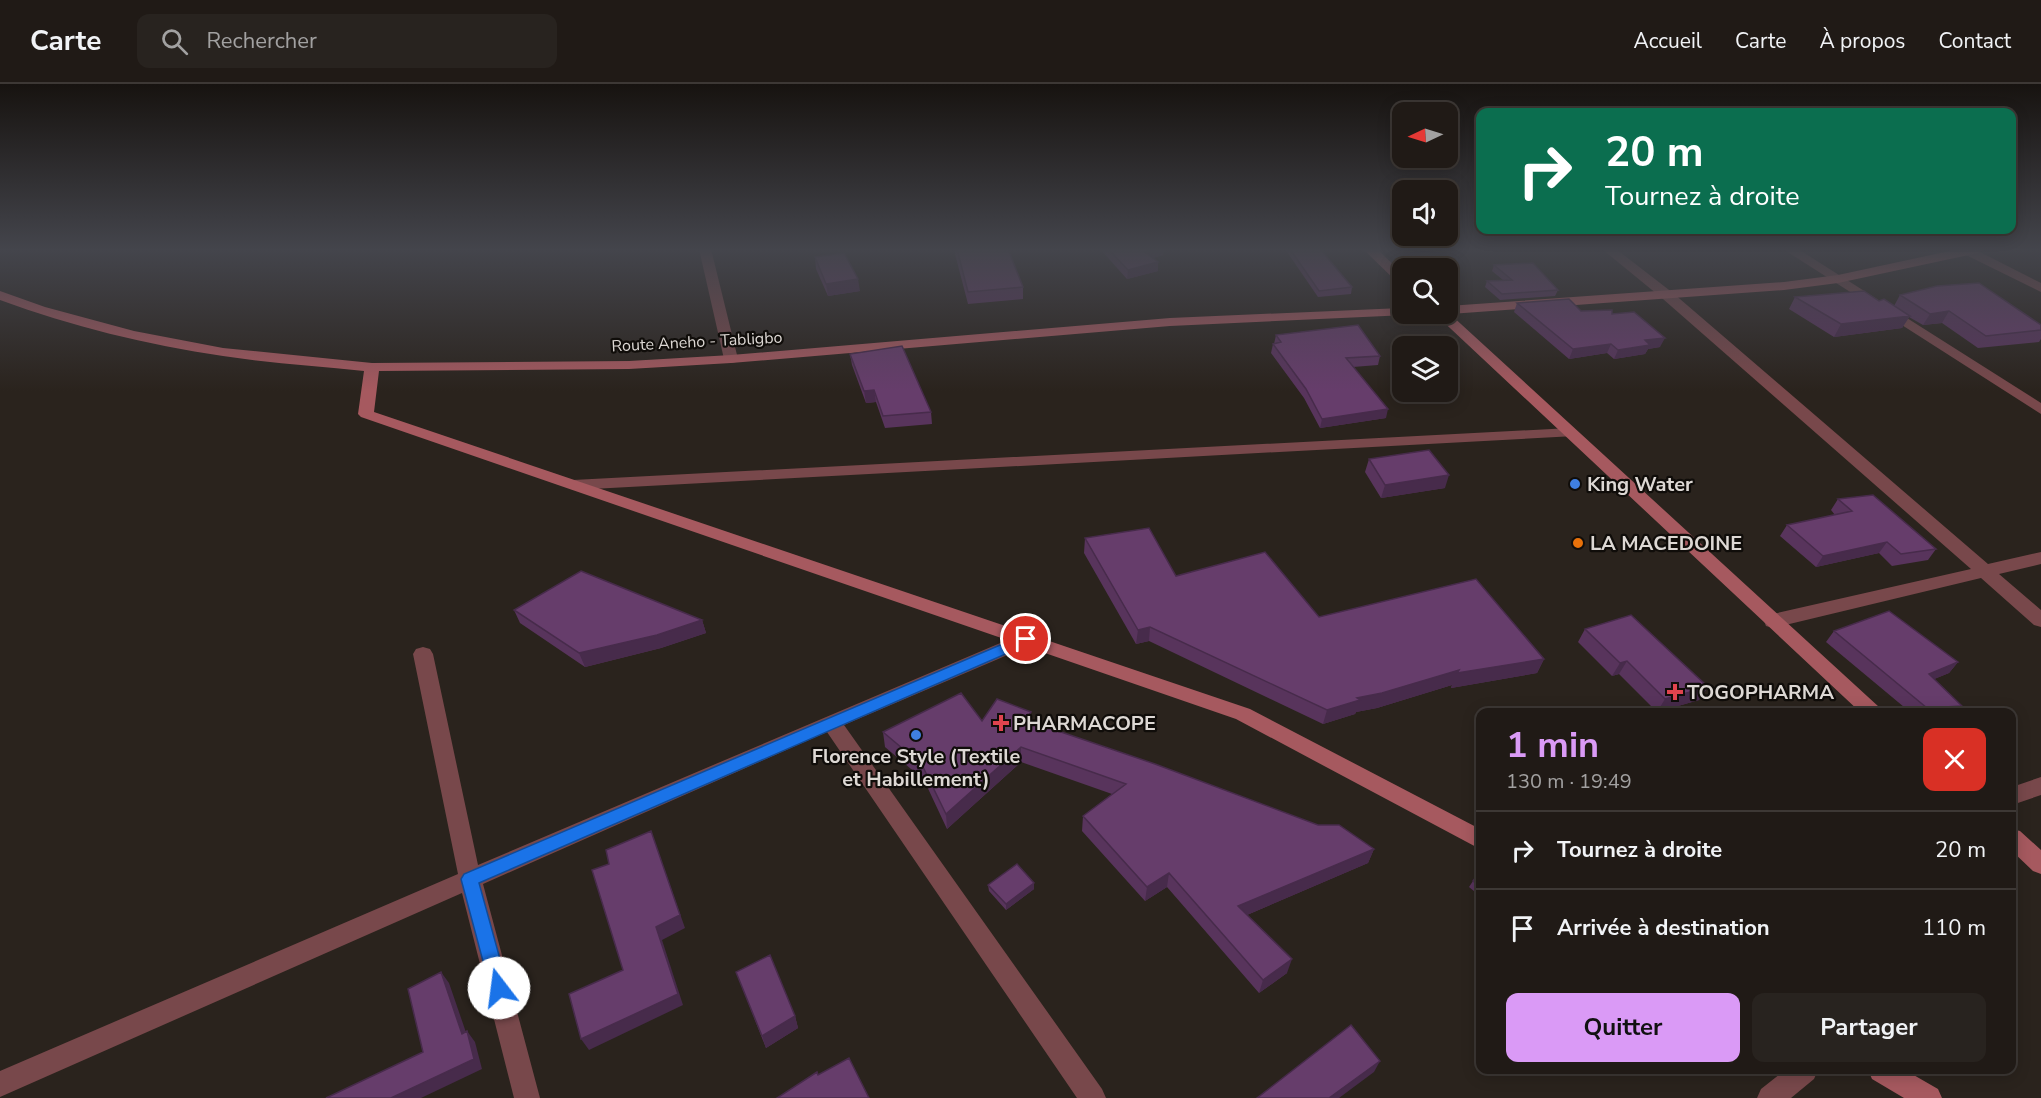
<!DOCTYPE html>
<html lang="fr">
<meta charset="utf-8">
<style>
:root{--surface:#201a16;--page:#28231f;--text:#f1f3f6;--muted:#a2a1a1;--line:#3d3835;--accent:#da9af6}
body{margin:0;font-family:"Nunito Sans",sans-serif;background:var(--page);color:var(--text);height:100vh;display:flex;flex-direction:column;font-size:22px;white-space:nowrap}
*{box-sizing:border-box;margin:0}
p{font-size:20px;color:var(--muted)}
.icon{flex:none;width:33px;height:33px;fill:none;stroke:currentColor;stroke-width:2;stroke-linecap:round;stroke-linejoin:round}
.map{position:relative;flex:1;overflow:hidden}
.sheet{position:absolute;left:1476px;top:624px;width:540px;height:366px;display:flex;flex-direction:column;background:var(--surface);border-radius:12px;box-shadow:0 3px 15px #0003,0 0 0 2px var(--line)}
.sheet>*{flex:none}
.banner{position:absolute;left:1476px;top:24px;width:540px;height:126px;border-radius:12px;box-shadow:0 3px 15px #0003,0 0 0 2px var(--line);background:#0b6e4f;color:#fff;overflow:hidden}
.needle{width:39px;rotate:266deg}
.buttons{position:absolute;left:1392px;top:18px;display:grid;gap:12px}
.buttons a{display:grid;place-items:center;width:66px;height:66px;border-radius:12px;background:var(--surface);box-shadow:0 3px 15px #0003,0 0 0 2px var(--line);font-size:30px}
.pin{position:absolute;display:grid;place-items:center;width:51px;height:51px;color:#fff;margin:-26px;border:3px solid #fff;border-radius:50%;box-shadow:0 2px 6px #0007}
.me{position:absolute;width:66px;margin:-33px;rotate:345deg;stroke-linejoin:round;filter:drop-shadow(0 0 4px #0008)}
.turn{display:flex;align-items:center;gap:21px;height:126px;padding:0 30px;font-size:27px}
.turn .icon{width:78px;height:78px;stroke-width:2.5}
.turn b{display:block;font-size:42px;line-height:51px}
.round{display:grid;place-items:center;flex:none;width:63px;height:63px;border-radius:12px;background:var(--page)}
.headline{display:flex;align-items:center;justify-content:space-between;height:102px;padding:0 30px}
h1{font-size:36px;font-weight:700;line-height:45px;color:var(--accent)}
.primary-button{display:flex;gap:12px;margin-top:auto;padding:12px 30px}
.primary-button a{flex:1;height:69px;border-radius:12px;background:var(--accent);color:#111;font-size:24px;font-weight:700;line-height:69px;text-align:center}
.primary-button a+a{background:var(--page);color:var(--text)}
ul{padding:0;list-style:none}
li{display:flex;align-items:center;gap:18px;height:78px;padding:0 30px;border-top:2px solid var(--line)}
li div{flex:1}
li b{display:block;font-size:22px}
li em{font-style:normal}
header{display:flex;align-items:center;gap:36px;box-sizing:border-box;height:84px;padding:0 30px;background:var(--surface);border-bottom:2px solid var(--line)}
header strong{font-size:28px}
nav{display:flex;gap:33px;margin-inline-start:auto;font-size:21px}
.search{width:420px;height:54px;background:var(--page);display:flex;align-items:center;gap:15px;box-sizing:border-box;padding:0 21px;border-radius:12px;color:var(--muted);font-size:22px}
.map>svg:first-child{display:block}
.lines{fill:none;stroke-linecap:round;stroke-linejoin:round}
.street{fill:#78484b;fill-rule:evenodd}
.secondary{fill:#a6595f;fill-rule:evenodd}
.wall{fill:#58345c}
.shaded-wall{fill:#472b4b}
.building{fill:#663d6b;stroke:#472b4b;stroke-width:1.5}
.route{fill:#1a73e8;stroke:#114b97;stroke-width:1.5}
.shop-dot{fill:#3f7fe0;stroke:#100d0a;stroke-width:2}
.food-dot{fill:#e8710a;stroke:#100d0a;stroke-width:2}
.health-dot{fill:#e0444e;stroke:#100d0a;stroke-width:2}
.labels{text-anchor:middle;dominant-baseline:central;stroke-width:4.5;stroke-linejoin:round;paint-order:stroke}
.far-street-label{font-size:16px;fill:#ddd8d4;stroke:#100d0a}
.poi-label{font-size:20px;font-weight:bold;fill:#ddd8d4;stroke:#100d0a;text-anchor:start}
</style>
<header>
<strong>Carte</strong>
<div class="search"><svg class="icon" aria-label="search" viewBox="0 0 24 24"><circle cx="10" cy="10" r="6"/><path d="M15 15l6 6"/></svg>Rechercher</div>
<nav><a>Accueil</a><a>Carte</a><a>À propos</a><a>Contact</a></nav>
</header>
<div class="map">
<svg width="2041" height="1014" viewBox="0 0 2041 1014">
<rect width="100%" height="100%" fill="#2a231d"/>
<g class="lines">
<path class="street" d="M699,165H711L738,275L736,278L731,279L724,275Z
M1602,165H1616L1673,209L1988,480L2041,468V480L1999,490L2041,526V543L2034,541L1981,494L1773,544L1766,542L1764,537L1766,532L1773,530L1971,485L1663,215Z
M1783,165H1798L2041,319V330Z
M1966,165H1974L2041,199V208L1966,171L1964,168Z
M1570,344L1575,346L1578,349L1575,352L573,406L565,401L573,396Z
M1026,548L1033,550L1035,555L1033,560L844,641L1102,1005L1106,1014H1077L827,648L483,800L540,1014H514L462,809L0,1013V987L458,790L413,570L416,565L423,563L430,565L433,570L478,781Z
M2041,693V711L2012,721V703Z
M1785,986H1818L1814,995L1791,1014H1757L1761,1005Z"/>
<path class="secondary" d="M1363,165H1377L1402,189V199L1397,198Z
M1959,165H1984L1978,169L1838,199L1784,206L1450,230L1879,623L1882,628H1860L1435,230H1448V222L1784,198L1838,191Z
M0,207L45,223L134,247L223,264L372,279L629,277L731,271L1170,234L1402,224V230L1407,231L1170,242L731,279L629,285L379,287L374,328L1250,625L1480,745V765L1236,635L361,333L358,330L364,287C317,282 269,279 223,272C147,261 71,242 0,216Z
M2012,745L2020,747L2041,766V790L2033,787L2012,767Z
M1868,986H1905L1938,1005L1942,1014H1904L1872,995Z"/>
</g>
<path class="wall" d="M955,165H1008L1023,203V215L968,220L955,170Z
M1100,165H1164L1163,171L1153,174L1158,187L1127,195Z
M1285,165H1320L1352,203L1351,210L1318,213Z
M815,173L860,207L828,212L816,185Z
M1494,181L1558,206L1555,212L1500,216L1485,203L1487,197L1503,196L1492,187Z
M1900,211L2041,241V255L2039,258L1978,264L1942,239L1923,241L1909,233L1902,244L1834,253L1789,225L1795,213L1879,217L1894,222Z
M1517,219L1581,227L1612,230L1660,263L1648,265L1645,270L1614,275L1607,269L1569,275L1514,228Z
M1276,251L1380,272L1378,281L1353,283L1386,334L1320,344L1304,314L1271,269L1273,260H1274Z
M850,270L931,328L932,340L885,344L876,318L866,319L852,281Z
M1369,375L1445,404L1381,414L1365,388Z
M1838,415L1936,465L1928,476L1892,482L1879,469L1816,483L1780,452L1787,441L1835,431L1831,426Z
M1085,454L1176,492L1319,533L1544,575L1537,589L1451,604L1452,601L1377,624L1356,628L1355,630L1323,640L1149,557L1136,560L1084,469Z
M514,526L702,536L706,549L661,564L585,583L520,539Z
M1585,545L1699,616L1657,628L1619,590L1612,592L1578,558Z
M1834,547L1958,578L1949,589L1934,595L1962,622L1956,628H1910L1826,558Z
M982,637H1031L1374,765L1368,779L1247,831L1287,889L1259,909L1167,803L1145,817L1082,747L1083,732L1112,710L1021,678L947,745L924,696L885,663L883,648Z
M1480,788V812L1469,803L1473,797Z
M1034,799V805L1006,826L989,807L988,801Z
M736,888L795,932L798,944L766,964Z"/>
<path class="shaded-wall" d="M1155,165H1164L1163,171L1144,176L1145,168Z
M1158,178V187L1127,195L1128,186Z
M858,195L860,207L828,212L826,200Z
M1949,227L1942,239L1923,241L1930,230Z
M1910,232L1902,244L1834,253L1841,240Z
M1665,254L1660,263L1648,265L1645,270L1614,275L1618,266L1645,256Z
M1611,260L1607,269L1569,275L1573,265Z
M874,306L876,318L866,319L864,307Z
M1388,325L1386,334L1320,344L1322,335Z
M1449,391L1445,404L1381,414L1385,401Z
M1887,458L1879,469L1816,483L1823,472Z
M702,536L706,549L661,564L585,583L579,569Z
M1150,543L1149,557L1136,560L1138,546Z
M1544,575L1537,589L1451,604L1452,601L1377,624L1356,628L1355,630L1323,640L1327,626L1357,614L1459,586Z
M1627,577L1619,590L1612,592L1620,579Z
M1958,578L1949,589L1920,601L1929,590Z
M1708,603L1699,616L1657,628L1665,615Z
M1031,628V643L1026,636Z
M1021,663V678L947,745L946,730Z
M651,747L685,844L662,856L683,921L589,966L581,955L656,843Z
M1374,765L1368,779L1235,836L1238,822Z
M1169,789L1167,803L1145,817L1147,803Z
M1034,799V805L1006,826V820Z
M1292,875L1287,889L1259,909L1263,896Z
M441,888L449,899L470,960L462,950Z
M795,932L798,944L766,964L762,952Z
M467,947L475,958L482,985L421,1014H391Z
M1380,977L1374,988L1339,1014H1329Z"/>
<path class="building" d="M957,165H1008L1023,203L968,208Z
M1108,165H1155L1145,168L1158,178L1128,186Z
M1290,165H1320L1352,203L1319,207Z
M844,169L858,195L826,200L815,173Z
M1533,179L1558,206L1502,210L1487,197L1512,196L1494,181Z
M1979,199L2041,241V246L1986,252L1949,227L1930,230L1900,211L1937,202Z
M1864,207L1879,217L1884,215L1910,232L1841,240L1795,213Z
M1569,215L1581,227L1612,226V230L1634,228L1665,254L1645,256L1650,261L1618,266L1611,260L1573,265L1517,219Z
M1358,241L1380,272L1346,274L1388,325L1322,335L1306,305L1273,260L1281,258L1276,251Z
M902,262L931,328L883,332L874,306L864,307L850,270Z
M1429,366L1449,391L1385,401L1369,375Z
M1873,411L1936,465L1901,470L1887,458L1823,472L1787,441L1852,427L1838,415Z
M1149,444L1176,492L1265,468L1319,533L1476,495L1544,575L1457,589L1459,586L1382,609L1357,614L1360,616L1327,626L1150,543L1138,546L1085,454Z
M581,487L702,536L657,551L579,569L514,526Z
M1889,527L1958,578L1929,590L1962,622L1927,624L1834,547Z
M1631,531L1708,603L1665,615L1627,577L1620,579L1585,545Z
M961,609L982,637L997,615L1031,628L1026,636L1155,680L1318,741H1339L1374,765L1238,822L1292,875L1263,896L1169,789L1147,803L1083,732L1126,700L1021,663L946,730L922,681L883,648Z
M651,747L680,831L656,843L678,910L581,955L569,910L623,886L592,786L609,780L606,766Z
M1017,780L1034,799L1006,820L988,801Z
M1480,788V803L1473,797Z
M770,871L795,932L762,952L736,888Z
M441,888L462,950L467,947L474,975L391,1014H326L423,968L408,905Z
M1351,941L1380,977L1329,1014H1257Z
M849,974L869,1014H777L817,988L818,991Z"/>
<linearGradient id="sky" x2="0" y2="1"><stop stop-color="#171310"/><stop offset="0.54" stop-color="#44454c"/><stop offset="1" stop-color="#44454c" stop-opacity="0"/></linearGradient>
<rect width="2041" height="307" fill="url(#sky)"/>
<path class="route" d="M1026,550L1031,552L1033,555L1031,559L479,799L508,904L505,911L499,913L492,911L461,795L464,790Z"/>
<g class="shop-dot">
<circle cx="1575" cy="400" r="6"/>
<circle cx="916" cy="651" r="6"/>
</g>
<circle class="food-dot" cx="1578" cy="459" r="6"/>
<g class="health-dot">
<path d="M1672 599h6v6h6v6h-6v6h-6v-6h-6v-6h6z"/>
<path d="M998 630h6v6h6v6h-6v6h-6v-6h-6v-6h6z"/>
</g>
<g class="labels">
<g class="far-street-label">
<text transform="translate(697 258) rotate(-3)">Route Aneho - Tabligbo</text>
</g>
<g class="poi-label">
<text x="1587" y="400">King Water</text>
<text x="1590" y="459">LA MACEDOINE</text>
<text x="1687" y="608">TOGOPHARMA</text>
<text x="1013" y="639">PHARMACOPE</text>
<text x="916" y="672" text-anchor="middle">Florence Style (Textile<tspan x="916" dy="23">et Habillement)</tspan></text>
</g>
</g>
</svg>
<div class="buttons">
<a><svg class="needle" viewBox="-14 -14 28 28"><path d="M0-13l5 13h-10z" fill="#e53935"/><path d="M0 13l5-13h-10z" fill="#a2a1a1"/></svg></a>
<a><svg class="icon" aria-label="sound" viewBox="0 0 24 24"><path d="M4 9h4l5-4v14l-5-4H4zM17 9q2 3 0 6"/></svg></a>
<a><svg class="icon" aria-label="search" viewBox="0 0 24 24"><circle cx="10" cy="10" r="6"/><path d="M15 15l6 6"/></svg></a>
<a><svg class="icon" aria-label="layers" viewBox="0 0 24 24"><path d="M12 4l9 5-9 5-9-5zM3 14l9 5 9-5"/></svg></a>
</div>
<div class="pin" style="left:1026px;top:555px;background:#d93025"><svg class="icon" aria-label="arrive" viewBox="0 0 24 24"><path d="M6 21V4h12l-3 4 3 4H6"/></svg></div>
<svg class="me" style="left:499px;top:904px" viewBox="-20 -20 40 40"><circle r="19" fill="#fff"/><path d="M0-13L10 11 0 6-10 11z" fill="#1a73e8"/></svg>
<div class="banner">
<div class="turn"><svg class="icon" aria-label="right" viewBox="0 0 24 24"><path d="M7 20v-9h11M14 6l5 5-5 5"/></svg><div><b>20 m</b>Tournez à droite</div></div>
</div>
<section class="sheet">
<div class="headline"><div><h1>1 min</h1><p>130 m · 19:49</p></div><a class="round" style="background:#d93025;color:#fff"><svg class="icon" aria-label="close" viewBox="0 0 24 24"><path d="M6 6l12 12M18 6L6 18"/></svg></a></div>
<ul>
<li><svg class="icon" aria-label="right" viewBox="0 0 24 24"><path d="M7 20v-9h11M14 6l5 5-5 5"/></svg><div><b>Tournez à droite</b></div><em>20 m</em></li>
<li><svg class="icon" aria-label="arrive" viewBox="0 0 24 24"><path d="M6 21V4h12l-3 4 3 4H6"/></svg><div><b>Arrivée à destination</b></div><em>110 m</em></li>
</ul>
<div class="primary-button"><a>Quitter</a><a>Partager</a></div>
</section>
</div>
